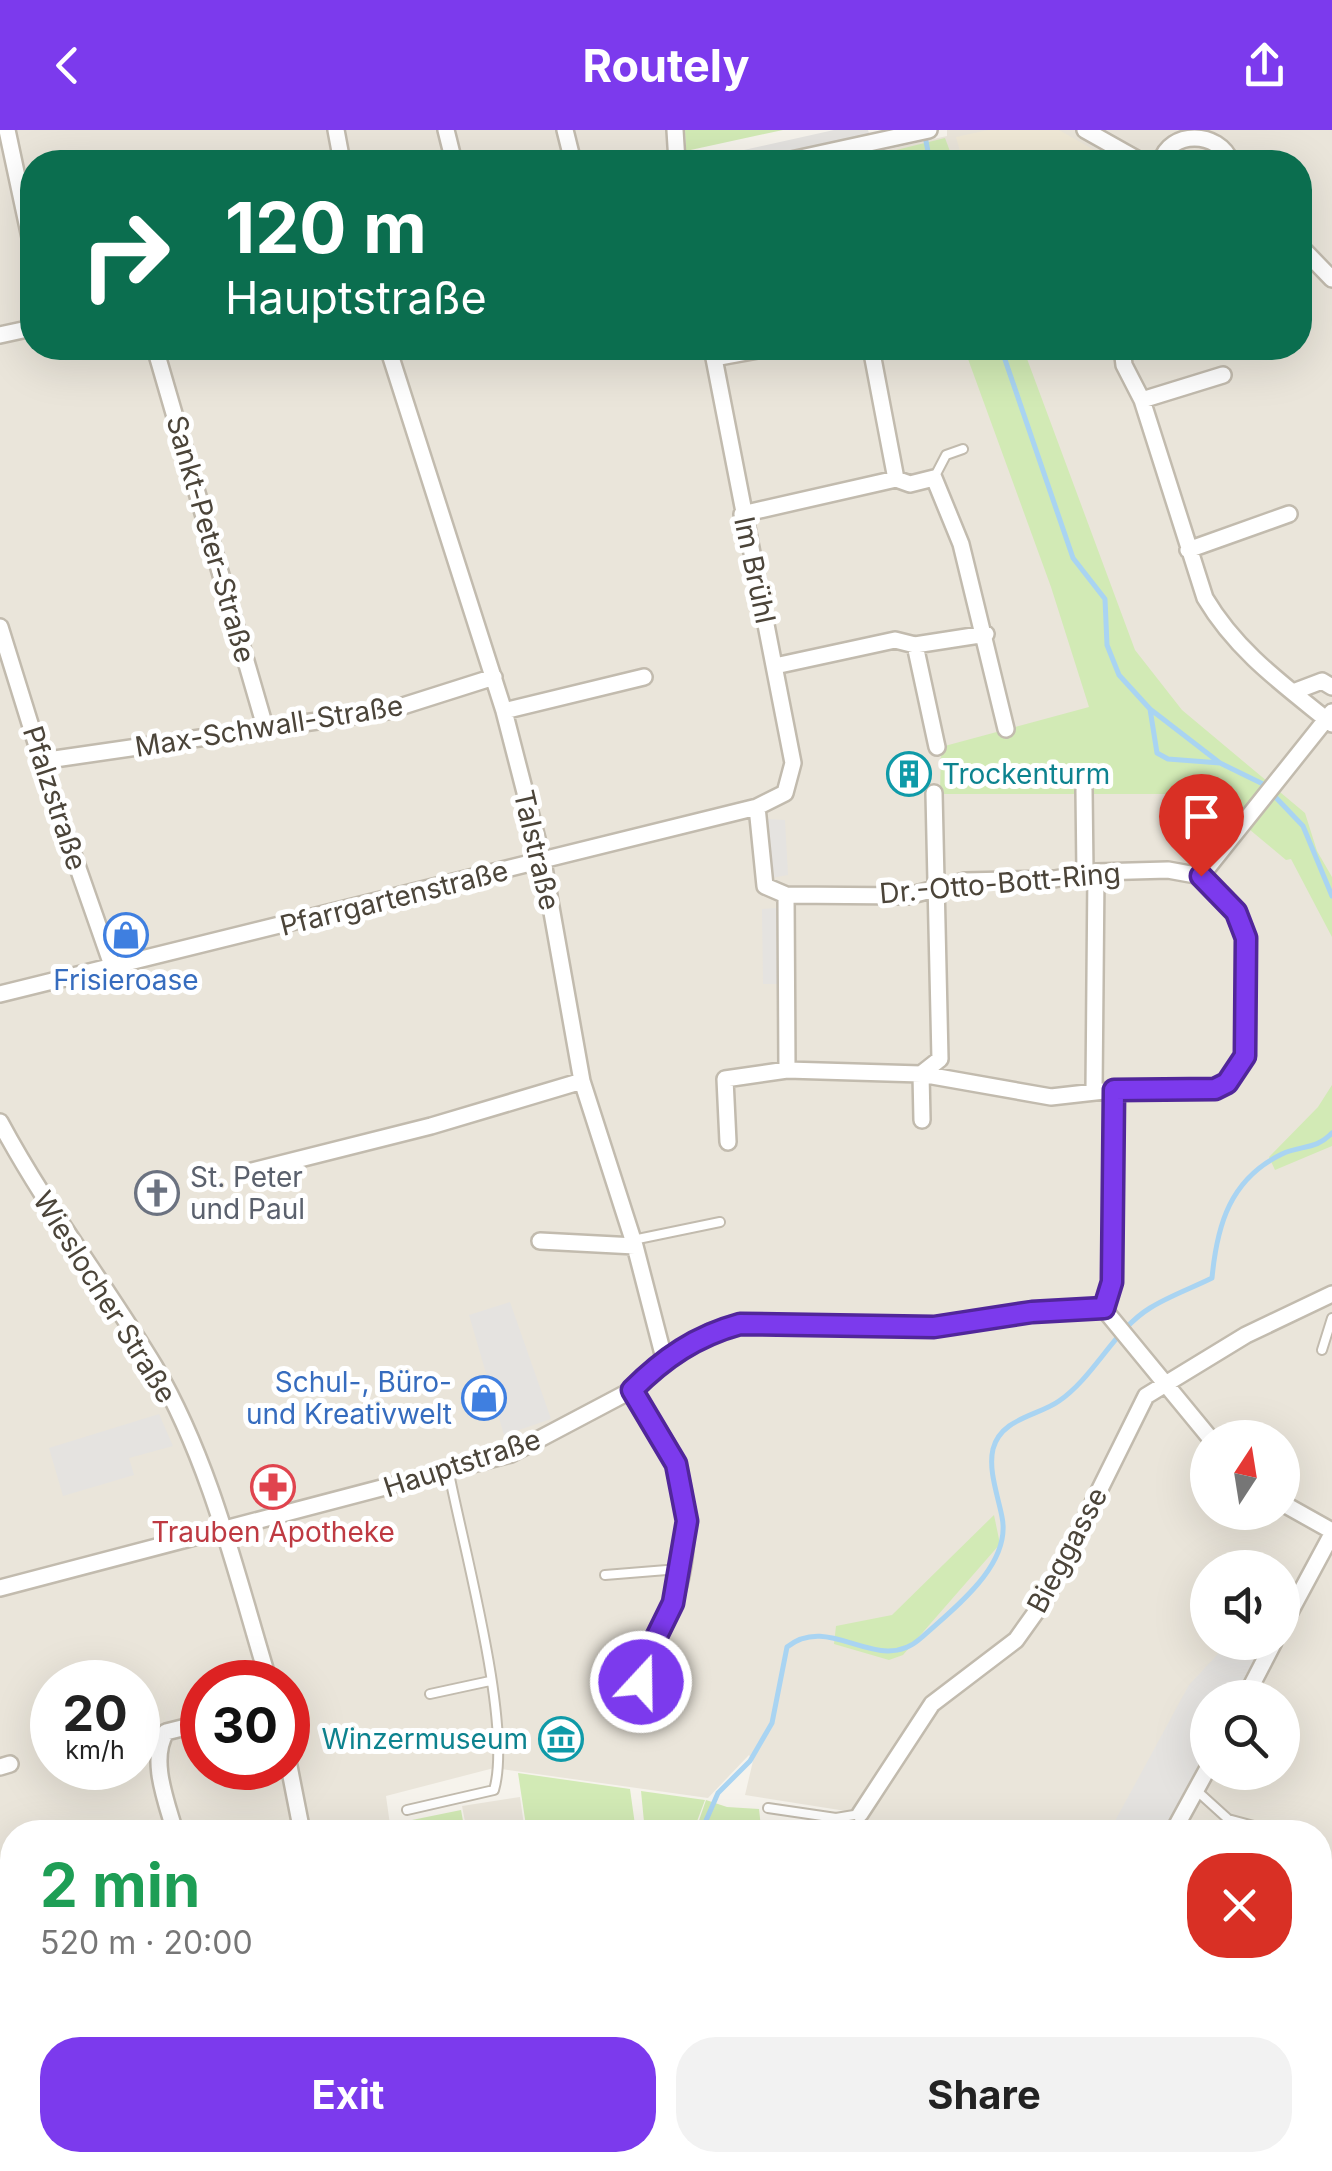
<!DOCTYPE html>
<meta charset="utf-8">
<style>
:root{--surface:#fff;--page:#f2f2f2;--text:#222;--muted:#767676;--accent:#7c3aed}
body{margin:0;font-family:Inter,sans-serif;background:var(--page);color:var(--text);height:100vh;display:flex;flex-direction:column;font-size:38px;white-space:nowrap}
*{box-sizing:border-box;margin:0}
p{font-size:32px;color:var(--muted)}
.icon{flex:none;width:55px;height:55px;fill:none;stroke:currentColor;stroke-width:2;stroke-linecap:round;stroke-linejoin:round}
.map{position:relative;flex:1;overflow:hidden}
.details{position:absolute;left:0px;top:1690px;width:1332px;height:352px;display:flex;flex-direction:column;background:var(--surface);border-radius:40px 40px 0 0;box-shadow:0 10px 40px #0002}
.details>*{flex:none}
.guide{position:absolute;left:20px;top:20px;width:1292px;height:210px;border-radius:40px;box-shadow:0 10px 40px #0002;background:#0b6e4f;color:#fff;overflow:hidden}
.needle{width:65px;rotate:12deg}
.controls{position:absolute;left:1190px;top:1290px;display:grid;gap:20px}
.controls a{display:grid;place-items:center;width:110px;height:110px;border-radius:50%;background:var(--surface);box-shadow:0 10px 40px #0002;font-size:50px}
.speed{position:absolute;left:30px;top:1530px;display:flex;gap:20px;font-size:50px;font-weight:700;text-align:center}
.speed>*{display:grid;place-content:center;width:130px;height:130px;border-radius:50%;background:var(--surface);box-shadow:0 10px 40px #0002;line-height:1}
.speed small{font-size:25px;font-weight:400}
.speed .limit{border:15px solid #d22;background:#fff;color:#111}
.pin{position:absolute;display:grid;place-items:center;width:85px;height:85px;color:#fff;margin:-102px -42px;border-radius:50% 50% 50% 0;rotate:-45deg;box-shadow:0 0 10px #0007}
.pin .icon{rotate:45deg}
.me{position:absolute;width:110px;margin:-55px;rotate:21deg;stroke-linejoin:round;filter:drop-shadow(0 0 8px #0008)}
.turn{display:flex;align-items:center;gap:35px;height:210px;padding:0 40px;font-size:45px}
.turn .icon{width:130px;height:130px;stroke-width:2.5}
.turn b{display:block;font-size:70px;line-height:85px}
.round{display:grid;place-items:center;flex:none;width:105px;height:105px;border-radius:40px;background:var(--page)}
.overview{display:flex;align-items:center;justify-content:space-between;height:170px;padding:0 40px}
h1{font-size:60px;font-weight:700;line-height:75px;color:#1e9e55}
.primary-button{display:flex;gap:20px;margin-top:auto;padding:20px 40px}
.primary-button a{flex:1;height:115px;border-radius:40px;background:var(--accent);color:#fff;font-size:40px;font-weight:700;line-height:115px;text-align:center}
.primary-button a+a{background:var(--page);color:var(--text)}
header{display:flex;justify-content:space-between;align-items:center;height:130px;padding:0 40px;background:var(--accent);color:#fff;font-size:45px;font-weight:700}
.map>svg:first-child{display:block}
.residential{fill:#eae5da;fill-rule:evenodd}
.education{fill:#efe8d6}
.green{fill:#d2eab5}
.parking{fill:#e5e3e0}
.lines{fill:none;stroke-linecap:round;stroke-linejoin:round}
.stream{stroke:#a9d4f2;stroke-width:5}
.service-casing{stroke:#c2bbae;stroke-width:12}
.minor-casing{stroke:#c2bbae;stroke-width:20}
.service{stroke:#fff;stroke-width:8}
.minor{stroke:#fff;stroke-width:15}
.route-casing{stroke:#51269a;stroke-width:25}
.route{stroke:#7c3aed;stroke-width:18}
.labels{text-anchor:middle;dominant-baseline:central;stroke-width:10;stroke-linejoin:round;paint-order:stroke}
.street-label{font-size:28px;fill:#4b4439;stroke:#fff}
.culture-label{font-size:28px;fill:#0d838f;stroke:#fff;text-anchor:start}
.shop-label{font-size:28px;fill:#366cbe;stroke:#fff}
.worship-label{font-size:28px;fill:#5b616d;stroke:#fff;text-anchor:start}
.health-label{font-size:28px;fill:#be3a42;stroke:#fff}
</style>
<header><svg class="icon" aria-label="back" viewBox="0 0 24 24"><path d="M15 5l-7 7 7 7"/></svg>Routely<svg class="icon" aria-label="share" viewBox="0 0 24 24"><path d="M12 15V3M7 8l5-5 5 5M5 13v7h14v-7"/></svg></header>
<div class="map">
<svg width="1332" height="2041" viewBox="0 0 1332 2041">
<rect width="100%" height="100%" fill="#f6f3ec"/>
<path class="residential" d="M0,0H670L672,32H32V218H1300V32H833L947,6V0H1332V1848H1324L1320,2024V1702H867L865,1684L745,1665L753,1631L749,1625L708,1668L494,1638L386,1666L391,1702H12V2030L601,2031L600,2041H0ZM1208,1308H1282V1382H1208ZM1208,1438H1282V1512H1208ZM52,1552H138V1638H52ZM202,1552H288V1638H202ZM1208,1568H1282V1642H1208Z
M520,1667L525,1702H467L462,1676Z
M993,2030H1320V2041H991Z"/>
<path class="education" d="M988,0H1059L1101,24L1097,32H963L956,7Z"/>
<path class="green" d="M685,0H783L686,21Z
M945,8L954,32H896L892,21Z
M964,218H1023L1135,520L1182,580L1305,683L1317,721L1332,747V807L1291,729L1286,730L1225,679L1185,664H940L941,617L1089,577L1051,457Z
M1332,955V1016L1275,1040L1269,1027L1318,977Z
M994,1385L1000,1414L903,1525L889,1530L834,1514L836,1496L892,1485Z
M518,1643L630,1659L636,1702H527Z
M641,1661L705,1670L693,1702H645Z
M706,1670L727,1677L759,1679L761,1697L762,1692L864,1690L867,1702H695Z
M461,1680L465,1702H413L412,1690Z
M1324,1847L1332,1848V2041H1320Z
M612,2030H678L676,2041H610Z
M680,2030H968L962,2041H680Z"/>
<path class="parking" d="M834,0H868L870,6L752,32H705L704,29Z
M768,689L785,690L788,745L771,748Z
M776,778L777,854H763L762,779Z
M510,1172L551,1289L504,1305L469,1185Z
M159,1284L173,1316L129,1328L134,1345L63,1366L49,1318Z
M1228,1513H1263L1234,1567L1208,1568L1207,1619L1164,1702H1109L1189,1555Z"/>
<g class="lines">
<path class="stream" d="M925,6L930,32
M1001,218L1073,428L1105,469L1107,515L1119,545L1150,579L1220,633L1263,654L1303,696L1332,766
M1150,579L1157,623L1168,629L1220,633
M701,1702L718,1663L750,1631L772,1593L787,1517C831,1482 878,1547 921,1508C954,1478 1012,1435 1002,1387C998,1366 988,1340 993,1319C1001,1288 1038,1286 1059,1271C1094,1247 1114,1200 1150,1178C1169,1166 1192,1158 1212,1148C1217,1095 1230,1049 1282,1024C1301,1015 1316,1020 1332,1003
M684,2030V2041"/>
<g class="service-casing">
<path id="service" d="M934,348L946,325L963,319
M633,1110L720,1092
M1322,1220L1332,1188
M605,1445L679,1439
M430,1564L490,1551
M1196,1660L1228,1689L1276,1702
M768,1678L836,1688L860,1684
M407,1680L494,1660C513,1596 463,1416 449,1343"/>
</g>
<g class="minor-casing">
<path id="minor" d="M7,0L32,117
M336,0L342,32
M446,0L454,32
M565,0L573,32
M675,0L677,32
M1085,0L1142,32
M782,32L929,0
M1161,32C1169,0 1219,0 1231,32
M1300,116L1332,149
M0,205L32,198
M155,218L266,600
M388,218L504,581L543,732L582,951L635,1116L664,1228
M871,218L896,349
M1122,218L1124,235L1142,270L1205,468C1237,522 1284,555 1332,594
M714,228L769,218
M1142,270L1223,245
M742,384L896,349L910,354L934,348L961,414L1006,599
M1188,420L1289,384
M0,497L51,661L113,838
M915,515L937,617
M775,536L895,510L915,515L986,504
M1293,562L1322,551L1332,557
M504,581L644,547
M41,631L387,581L494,547
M1084,660L1085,743
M757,677L765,756L786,765L787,940
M1201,746L1332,582
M0,864L757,677L785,663L793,633L712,218
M1094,961L1096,742
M922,990L921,944L940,929L934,663
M0,992C46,1078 105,1154 155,1237C211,1333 237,1447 269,1552
M728,1012L725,949L787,940L921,944L1051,967L1113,960L1201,961L1227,953L1245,926L1246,808L1237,782L1201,746L1168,740L1096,742L1054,749L965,751L908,766L786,765
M252,1041L431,996L582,951
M540,1111L635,1116
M1103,1178L1112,1152L1113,960
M632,1260C646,1284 667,1309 676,1334C692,1376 688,1437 671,1479C654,1520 638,1535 647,1581
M1282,1373L1332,1401
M0,1458L511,1324L632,1260L664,1228L712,1201L740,1193L934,1197L1032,1181L1103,1178L1210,1308
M1282,1497L1332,1404
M1245,1568L1274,1512
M288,1631L302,1702
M0,1637L10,1634
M860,1684L932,1574L1016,1510L1046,1468L1146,1266L1246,1205L1332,1164
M175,1702C167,1673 149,1630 166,1602L202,1593
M1173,1702L1208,1638
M0,1860L12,1857
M185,2030L187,2041
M369,2030L371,2041
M1077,2030L1080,2041
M1245,2041V2030"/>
</g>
<use href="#service" class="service"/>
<use href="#minor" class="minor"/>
</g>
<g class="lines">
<g class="route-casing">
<path id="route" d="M641,1552L648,1524L673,1473L687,1391L676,1334L632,1260C664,1228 696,1206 740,1194L934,1197L1032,1182L1104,1178L1112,1152L1114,960L1215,959L1227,953L1245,926L1246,808L1236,782L1201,746"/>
</g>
<use href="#route" class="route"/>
</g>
<defs>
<g id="building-ring" transform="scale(2.25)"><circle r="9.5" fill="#fff" stroke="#0f9aa8" stroke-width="1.5"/><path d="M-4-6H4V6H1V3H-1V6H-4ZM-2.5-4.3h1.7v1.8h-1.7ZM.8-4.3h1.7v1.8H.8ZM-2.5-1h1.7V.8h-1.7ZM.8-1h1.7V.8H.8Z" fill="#0f9aa8"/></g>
<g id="shop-ring" transform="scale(2.25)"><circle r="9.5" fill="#fff" stroke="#3f7fe0" stroke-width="1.5"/><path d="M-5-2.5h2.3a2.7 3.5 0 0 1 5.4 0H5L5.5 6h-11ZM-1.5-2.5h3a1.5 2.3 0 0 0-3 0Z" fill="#3f7fe0"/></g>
<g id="church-ring" transform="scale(2.25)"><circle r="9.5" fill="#fff" stroke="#6b7280" stroke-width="1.5"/><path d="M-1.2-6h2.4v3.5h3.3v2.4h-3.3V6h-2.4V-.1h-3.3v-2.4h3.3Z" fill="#6b7280"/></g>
<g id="pharmacy-ring" transform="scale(2.25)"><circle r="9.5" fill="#fff" stroke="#e0444e" stroke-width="1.5"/><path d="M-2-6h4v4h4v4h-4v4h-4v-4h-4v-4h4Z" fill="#e0444e"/></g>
<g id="museum-ring" transform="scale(2.25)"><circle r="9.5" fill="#fff" stroke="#0f9aa8" stroke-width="1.5"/><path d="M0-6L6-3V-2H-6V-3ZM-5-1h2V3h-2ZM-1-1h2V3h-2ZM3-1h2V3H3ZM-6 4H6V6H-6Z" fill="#0f9aa8"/></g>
</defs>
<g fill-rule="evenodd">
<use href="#building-ring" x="909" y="644"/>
<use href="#shop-ring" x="126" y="805"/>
<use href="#church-ring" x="157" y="1063"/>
<use href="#shop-ring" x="484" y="1268"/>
<use href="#pharmacy-ring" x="273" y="1357"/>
<use href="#museum-ring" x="561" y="1609"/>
</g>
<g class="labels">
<g class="street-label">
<text transform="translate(211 409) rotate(74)">Sankt-Peter-Straße</text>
<text transform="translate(755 440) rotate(78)">Im Brühl</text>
<text transform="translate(269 596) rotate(-9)">Max-Schwall-Straße</text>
<text transform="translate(55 668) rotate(72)">Pfalzstraße</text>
<text transform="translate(537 720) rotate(77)">Talstraße</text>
<text transform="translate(1000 753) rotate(-5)">Dr.-Otto-Bott-Ring</text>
<text transform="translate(394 768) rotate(-14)">Pfarrgartenstraße</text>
<text transform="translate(105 1167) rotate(58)">Wieslocher Straße</text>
<text transform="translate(462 1333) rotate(-18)">Hauptstraße</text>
<text transform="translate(1067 1420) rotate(-62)">Bieggasse</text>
</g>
<g class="culture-label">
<text x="942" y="644">Trockenturm</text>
<text x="528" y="1609" text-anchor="end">Winzermuseum</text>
</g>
<g class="shop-label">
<text x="126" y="850">Frisieroase</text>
<text x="452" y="1252" text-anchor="end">Schul-, Büro-<tspan x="452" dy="32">und Kreativwelt</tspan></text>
</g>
<g class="worship-label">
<text x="190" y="1047">St. Peter<tspan x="190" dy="32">und Paul</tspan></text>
</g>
<g class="health-label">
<text x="273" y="1402">Trauben Apotheke</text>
</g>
</g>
</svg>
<div class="controls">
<a><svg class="needle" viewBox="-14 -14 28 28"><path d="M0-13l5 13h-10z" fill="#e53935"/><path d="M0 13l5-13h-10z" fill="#767676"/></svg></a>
<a><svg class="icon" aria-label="sound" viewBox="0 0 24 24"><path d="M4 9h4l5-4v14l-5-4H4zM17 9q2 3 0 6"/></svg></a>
<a><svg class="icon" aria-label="search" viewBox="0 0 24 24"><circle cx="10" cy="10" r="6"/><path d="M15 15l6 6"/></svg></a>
</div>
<div class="speed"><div>20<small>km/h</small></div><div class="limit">30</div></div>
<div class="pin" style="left:1201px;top:746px;background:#d93025"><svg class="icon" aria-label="arrive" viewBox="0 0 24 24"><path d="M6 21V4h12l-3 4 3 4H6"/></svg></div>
<svg class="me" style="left:641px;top:1552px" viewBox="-20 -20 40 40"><circle r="17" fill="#7c3aed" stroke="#fff" stroke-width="3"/><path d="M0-11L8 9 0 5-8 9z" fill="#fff"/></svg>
<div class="guide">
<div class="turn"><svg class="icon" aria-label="right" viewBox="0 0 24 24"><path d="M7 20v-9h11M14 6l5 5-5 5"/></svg><div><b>120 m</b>Hauptstraße</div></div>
</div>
<section class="details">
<div class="overview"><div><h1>2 min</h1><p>520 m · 20:00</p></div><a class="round" style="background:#d93025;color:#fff"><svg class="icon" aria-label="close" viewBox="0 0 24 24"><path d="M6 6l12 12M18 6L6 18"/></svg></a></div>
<div class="primary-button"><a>Exit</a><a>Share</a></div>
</section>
</div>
